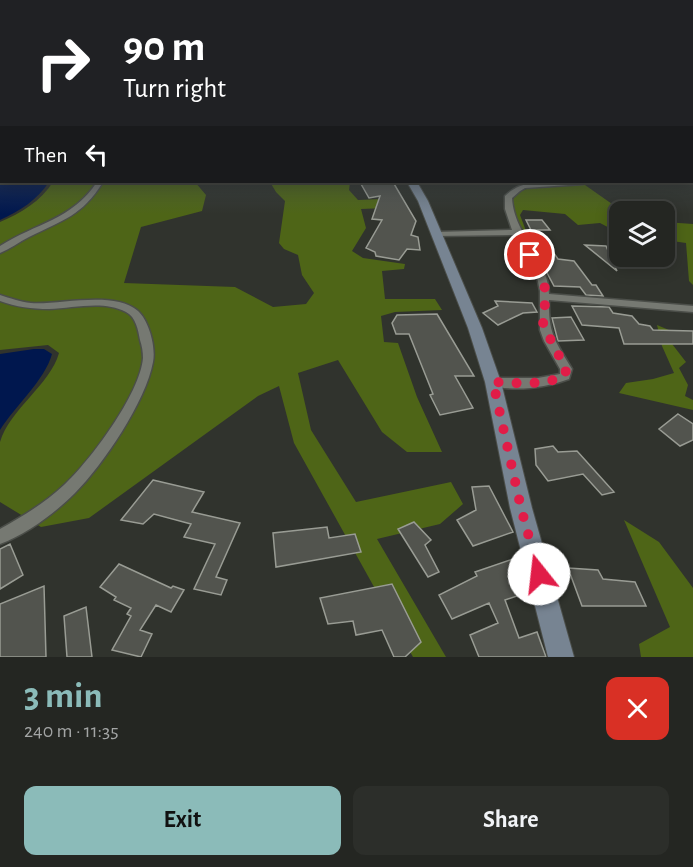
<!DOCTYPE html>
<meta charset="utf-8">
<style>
:root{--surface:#242622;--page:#2c2e2a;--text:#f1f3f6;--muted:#a3a5a5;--line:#414340;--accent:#8bbbb9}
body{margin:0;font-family:"Alegreya Sans",sans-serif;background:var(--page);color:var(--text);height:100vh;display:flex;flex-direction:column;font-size:22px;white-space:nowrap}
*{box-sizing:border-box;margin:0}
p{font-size:20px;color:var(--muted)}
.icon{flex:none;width:33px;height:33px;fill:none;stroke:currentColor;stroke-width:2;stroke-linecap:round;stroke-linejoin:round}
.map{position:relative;height:657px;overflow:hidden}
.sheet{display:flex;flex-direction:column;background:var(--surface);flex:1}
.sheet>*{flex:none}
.top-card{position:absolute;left:0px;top:0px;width:693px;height:183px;box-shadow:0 3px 15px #0003,0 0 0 2px var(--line);background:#202124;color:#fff;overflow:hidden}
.tools{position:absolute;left:609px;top:201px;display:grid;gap:12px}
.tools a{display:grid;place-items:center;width:66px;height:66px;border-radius:12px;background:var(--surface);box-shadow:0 3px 15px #0003,0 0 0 2px var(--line);font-size:30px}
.pin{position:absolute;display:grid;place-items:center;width:51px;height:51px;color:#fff;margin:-26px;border:3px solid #fff;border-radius:50%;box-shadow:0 2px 6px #0007}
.me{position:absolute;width:66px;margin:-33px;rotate:344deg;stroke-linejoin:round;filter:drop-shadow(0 0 4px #0008)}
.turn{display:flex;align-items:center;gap:21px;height:126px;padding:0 24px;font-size:27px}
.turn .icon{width:78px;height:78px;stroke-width:2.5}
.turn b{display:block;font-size:42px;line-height:51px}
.then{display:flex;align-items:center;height:57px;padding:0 24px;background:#0003;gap:12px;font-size:22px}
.round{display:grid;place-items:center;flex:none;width:63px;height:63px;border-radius:12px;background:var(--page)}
.summary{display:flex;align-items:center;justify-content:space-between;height:102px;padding:0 24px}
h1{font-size:36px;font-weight:600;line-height:45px;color:var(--accent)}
.button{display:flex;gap:12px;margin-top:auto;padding:12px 24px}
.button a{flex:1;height:69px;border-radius:12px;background:var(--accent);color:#111;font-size:24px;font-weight:600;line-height:69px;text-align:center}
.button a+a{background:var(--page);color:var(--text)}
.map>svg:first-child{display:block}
.forest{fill:#4e6517}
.water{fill:#00174e}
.building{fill:#52544e;stroke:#999c94;stroke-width:1.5}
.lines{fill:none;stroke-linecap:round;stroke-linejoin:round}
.street-casing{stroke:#4b4e49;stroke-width:3}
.secondary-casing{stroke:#4b4e49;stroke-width:2}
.street{fill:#767972;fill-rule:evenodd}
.secondary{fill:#778492;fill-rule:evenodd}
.route{stroke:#e11d48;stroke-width:10;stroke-dasharray:0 18}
</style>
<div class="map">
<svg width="693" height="657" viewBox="0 0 693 657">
<rect width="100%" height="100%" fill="#30332d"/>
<path class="forest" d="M53,182H195L206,195L202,211L141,227L124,283L235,287L273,307L306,304L314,293L302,275L298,255L284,249L279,243L285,201L276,192L270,182H350L349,190L358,200L382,199L385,208L361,209L366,228L352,251L363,258L405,264L404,269L382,271L385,299H435L442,310L395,312L381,316L384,342L398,343L417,397L442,452H407L382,432L338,360L298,373L311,430L356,502L451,482L463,504L440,524L377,539L446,657H413L294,443L279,386L258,396L89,518L41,527L0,502C0,488 0,454 0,442C10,409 50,385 59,353L48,345L0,350V222C21,213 41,201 53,182Z
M585,185L622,211L620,212L619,233L600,223L578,225L565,214L523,210L520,215L528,236L515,234C514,224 510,209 513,200C520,181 568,185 585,185Z
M665,222L693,224V285L689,281L686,243L665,240Z
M657,325L688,338L669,340L686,362L679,368L688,385L685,396L693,400V410L619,393L626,383L653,379L674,373L662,346Z
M624,520L659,542L693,588V657H641L639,644L670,627Z"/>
<path class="water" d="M0,122L2,182H49C37,200 20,211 0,220Z
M34,349H44L52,354C45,380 15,406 0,430V354Z"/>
<path class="building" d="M372,182H393L416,221L411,235L418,237L420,250L407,249L399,260L376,256L375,252L366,248L382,220L372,219L380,196L369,198L361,184L373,183Z
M526,220H542L550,230H531Z
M529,239H544L558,259L574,261L592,285H596L603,296L586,295L580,287L554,286Z
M585,245L606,246L617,271Z
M495,301L532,303L537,312L523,313L498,325L483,313L498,306Z
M572,306L609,307L613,313L632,316L639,324L650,326L653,330L693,331V344H624L619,328L582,325Z
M437,314L474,376H455L473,408L440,415L430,395L433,394L409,334H396L392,323L397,315Z
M571,317L584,340L558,341L552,318Z
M678,414L693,424V440L680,446L659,429Z
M553,446L558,452L577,451L614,492L602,495L583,474L548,481L536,465L535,449Z
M153,480L204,492L192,512L240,523L216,577L227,580L221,595L194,589L215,544L184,537L191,524L154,514L143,524L121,520Z
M489,486L513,532L473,546L457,520L476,510L472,487Z
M414,522L431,540L425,545L439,572L428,577L398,529Z
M327,527L329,538L355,534L361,552L276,567L273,533Z
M10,544L23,575L0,589V549Z
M519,557L529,592L505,600L519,638L537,632L546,657H479L470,635L498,623L489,603L452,619L439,595L477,576L475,572Z
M119,564L171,588L173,586L184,590L171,612L156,605L140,630L152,634L141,657L112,650L131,616L127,614L131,608L114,600L116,597L100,587Z
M568,568L598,570L603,579L635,582L646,606H582Z
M392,584L421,642L405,657H394L382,630L356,635L353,621L328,624L320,598Z
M44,586L46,657H0V604Z
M86,607L92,657H67L64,616Z"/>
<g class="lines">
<g class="street-casing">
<path id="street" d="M692,141H693V145H692Z
M97,182H103C82,216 63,220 29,237C19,242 10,249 0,253V246C36,223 72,220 97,182Z
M560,182H586L583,184L525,188L520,191L512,198C514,235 548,258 549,294L693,306V312L549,300C548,334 556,342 572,369L569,379C545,388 514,392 489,385L487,382L489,379L493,378H538L560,374V369L544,341L540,330V291L537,277L530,260L515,235L436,236L432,234L436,232L512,230L505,209V196C522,180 537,183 560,182Z
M0,295C10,298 20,302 31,303C60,305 114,290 138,311C149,321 156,347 153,362C146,401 103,465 75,493C55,513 27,534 0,544V529C23,516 45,503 64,485C90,461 140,394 143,358C143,352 142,346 140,340C138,330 136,317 126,312C104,300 74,308 49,309C32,309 16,307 0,301Z"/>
</g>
<g class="secondary-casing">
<path id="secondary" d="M692,149H693V155H692Z
M407,182H417L428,201L482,328L501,382L532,508L574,657H548L510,508L485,382L468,328L418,201Z"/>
</g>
<use href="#street" class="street"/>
<use href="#secondary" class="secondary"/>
</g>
<linearGradient id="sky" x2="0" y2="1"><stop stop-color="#1a1c19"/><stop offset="0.57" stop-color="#485057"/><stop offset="1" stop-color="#485057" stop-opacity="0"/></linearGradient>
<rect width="693" height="214" fill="url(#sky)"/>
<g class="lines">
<path class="route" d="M530,255L539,268L546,292L543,325L566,369L565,376C542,386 517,383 493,382L521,508L539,574"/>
</g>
</svg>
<div class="tools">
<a><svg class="icon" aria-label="layers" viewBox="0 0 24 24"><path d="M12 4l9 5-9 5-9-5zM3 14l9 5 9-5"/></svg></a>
</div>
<div class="pin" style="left:530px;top:255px;background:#d93025"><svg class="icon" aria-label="arrive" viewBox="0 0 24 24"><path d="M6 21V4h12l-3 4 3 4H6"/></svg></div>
<svg class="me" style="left:539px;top:574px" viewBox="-20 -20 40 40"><circle r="19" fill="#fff"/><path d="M0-13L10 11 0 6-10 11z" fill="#e11d48"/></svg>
<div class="top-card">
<div class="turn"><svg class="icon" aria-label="right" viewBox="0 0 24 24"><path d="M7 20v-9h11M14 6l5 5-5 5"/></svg><div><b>90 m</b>Turn right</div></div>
<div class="then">Then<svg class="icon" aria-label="left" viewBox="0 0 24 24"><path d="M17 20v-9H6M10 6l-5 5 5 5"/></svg></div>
</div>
</div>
<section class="sheet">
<div class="summary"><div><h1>3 min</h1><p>240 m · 11:35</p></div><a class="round" style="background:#d93025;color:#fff"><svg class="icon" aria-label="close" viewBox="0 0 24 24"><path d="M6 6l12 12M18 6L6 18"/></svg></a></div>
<div class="button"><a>Exit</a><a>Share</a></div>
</section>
